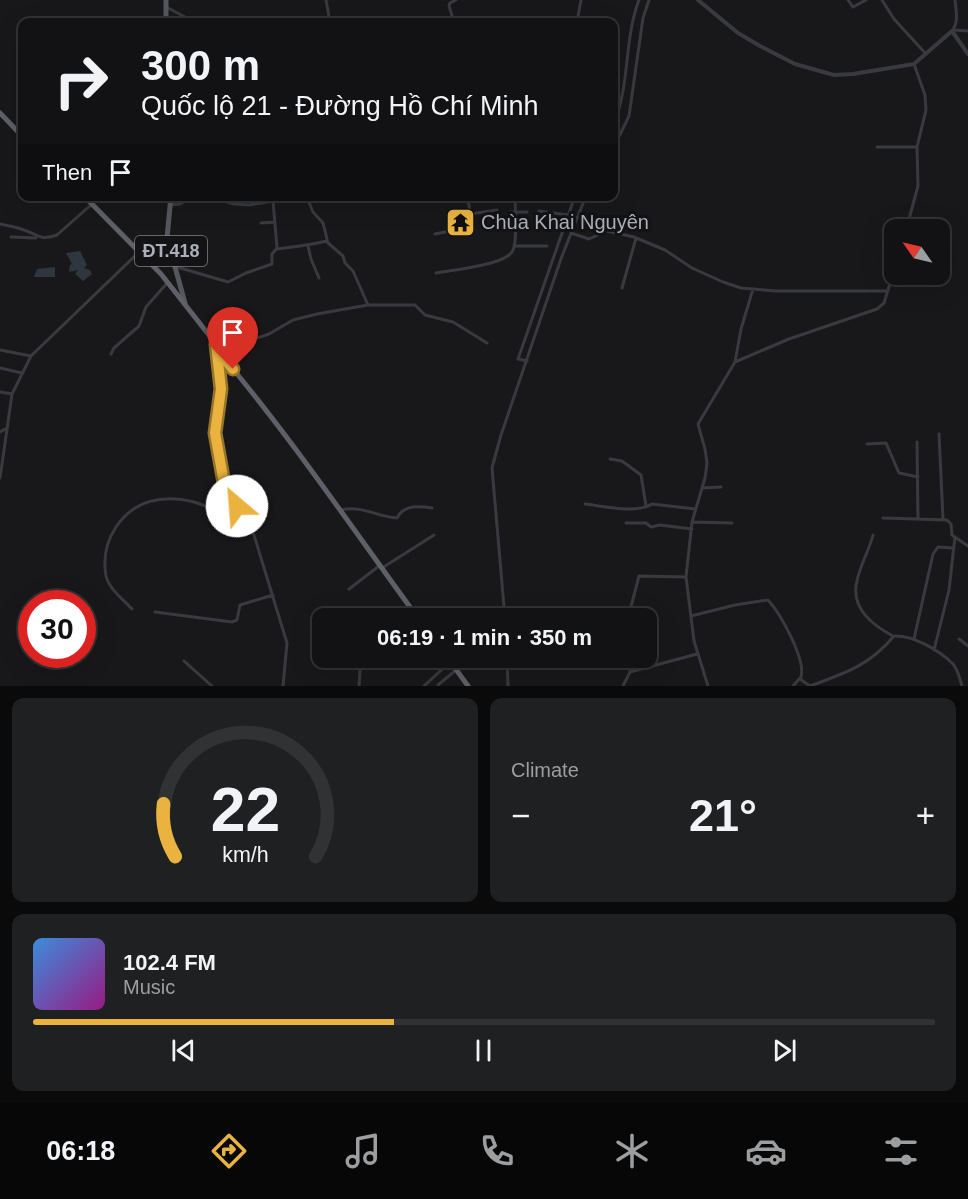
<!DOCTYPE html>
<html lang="en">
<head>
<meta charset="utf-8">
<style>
  :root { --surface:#121214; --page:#1f2022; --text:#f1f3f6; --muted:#9c9ea0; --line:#313234; --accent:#eab340 }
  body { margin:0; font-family:Arial,sans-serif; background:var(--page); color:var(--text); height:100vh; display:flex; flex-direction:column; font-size:22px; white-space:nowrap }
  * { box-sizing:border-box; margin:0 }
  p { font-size:20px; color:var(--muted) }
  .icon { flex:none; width:33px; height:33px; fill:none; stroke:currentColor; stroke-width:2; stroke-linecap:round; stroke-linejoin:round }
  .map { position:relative; height:686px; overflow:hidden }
  .drawer { display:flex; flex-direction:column; gap:12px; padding:12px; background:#0a0a0b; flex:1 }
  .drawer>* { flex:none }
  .hud { position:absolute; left:18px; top:18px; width:600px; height:183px; border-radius:12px; box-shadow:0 6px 24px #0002,0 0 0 2px var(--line); background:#121214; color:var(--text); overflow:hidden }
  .needle { width:39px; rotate:304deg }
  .tools { position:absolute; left:884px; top:219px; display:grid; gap:12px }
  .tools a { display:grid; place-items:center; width:66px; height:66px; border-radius:12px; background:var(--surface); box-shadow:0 6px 24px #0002,0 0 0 2px var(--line); font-size:30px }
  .speed { position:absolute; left:18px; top:590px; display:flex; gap:12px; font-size:30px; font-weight:700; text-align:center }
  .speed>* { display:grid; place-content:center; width:78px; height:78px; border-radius:50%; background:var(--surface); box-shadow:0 6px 24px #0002,0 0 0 2px var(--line); line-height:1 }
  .speed .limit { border:9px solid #d22; background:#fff; color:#111 }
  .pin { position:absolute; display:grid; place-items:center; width:51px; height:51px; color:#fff; margin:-62px -26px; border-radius:50% 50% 50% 0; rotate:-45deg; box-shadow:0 0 6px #0007 }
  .pin .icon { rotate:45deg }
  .me { position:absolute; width:66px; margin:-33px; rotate:333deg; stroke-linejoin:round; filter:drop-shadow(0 0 4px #0008) }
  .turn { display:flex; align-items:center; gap:21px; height:126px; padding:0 24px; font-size:27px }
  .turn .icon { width:78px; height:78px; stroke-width:2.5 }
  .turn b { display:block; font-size:42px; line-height:51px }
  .then { display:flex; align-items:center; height:57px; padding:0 24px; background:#0003; gap:12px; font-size:22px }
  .big { font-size:45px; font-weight:700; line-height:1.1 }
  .drawer .tile { flex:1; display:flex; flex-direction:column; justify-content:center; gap:9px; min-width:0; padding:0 21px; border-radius:12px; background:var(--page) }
  .drawer .dial { align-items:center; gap:0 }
  .dial svg { height:156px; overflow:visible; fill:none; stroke:var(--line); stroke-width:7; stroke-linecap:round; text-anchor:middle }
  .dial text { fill:var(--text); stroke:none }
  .song { display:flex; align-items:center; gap:18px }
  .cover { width:72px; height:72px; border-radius:9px; background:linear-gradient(135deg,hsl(210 70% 55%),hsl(310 70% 35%)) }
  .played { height:6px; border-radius:3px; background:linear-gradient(90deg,var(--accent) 40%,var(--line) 40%) }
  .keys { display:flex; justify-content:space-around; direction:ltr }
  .heat { display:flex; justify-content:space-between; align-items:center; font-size:33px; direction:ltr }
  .drawer .tiles { flex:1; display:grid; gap:12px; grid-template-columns:1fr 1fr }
  .tile:last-child { grid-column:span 2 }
  .trip { position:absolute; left:312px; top:608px; width:345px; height:60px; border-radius:12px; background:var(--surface); box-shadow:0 6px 24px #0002,0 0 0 2px var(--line); font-weight:700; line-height:60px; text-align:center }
  .menu { display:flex; height:96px; justify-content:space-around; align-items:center; background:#070708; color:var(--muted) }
  .menu .icon { width:42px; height:42px }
  .menu .selected { color:var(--accent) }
  .menu b { font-size:27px; color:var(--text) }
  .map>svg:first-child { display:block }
  .water { fill:#2e373e }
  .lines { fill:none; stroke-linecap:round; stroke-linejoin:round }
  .minor { stroke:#393a3f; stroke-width:3 }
  .tertiary { stroke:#393a3f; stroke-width:4 }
  .primary { stroke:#55575e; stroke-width:5 }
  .trunk { stroke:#5d6067; stroke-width:5 }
  .route-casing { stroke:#98742a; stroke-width:15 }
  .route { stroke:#eab340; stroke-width:10 }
  .labels { text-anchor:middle; stroke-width:6; stroke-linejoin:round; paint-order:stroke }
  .shield { fill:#131315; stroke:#7d8088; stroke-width:1.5 }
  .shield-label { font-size:18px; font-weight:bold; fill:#abafb9 }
  .poi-label { font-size:20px; fill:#abafb9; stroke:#131315; text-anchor:start }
</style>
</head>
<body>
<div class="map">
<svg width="968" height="686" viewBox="0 0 968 686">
  <rect width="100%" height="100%" fill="#18181a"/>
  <path class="water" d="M80,251L87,265L84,268L90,270L92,274L83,281L75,274L78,270L69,272L70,265L72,264L66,253Z
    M55,267V277H34L37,269Z"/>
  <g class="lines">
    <path class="minor" d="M326,0L330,22
      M848,0L853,7L866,0
      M882,0L894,19L926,54
      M166,7L191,20
      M454,22L449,6L450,3L456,0
      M577,22L581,0
      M954,30L968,31
      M952,31C959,22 956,11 955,0
      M614,123C630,85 624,39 639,0
      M614,147L629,116L643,18L649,0
      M877,147H917
      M208,196L234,204L249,205L273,201L307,200L310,196
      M409,196C421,200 439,202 450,196
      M308,200L313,212L323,223L328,243L343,256L345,263L353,271L368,305
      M171,205L180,204L194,196
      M539,211L568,215
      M510,212H527
      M470,214L497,210
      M261,223L275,222
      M0,224C8,226 17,227 24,230C39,235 40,241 57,235L92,204
      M906,230L918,186L917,147L926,110L925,95L914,64
      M571,233L589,239L607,231L634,237L665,250L692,268L723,282L741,288L775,291H888
      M435,234L471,227L469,204L462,196
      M11,237L36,238
      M308,246L311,259L319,278
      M514,246H547
      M277,249C294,247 310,245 327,241
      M177,267L228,282L246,273L272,264V254L277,248L273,201
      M436,273C453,270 503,265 512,252C518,244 515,208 515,196
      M622,288L636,238
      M0,350L31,356
      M217,351L221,389L215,433L226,494L250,522L287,643L283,686
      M218,351L269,334L293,320L317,314L368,305H415L425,315L453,322L487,343
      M111,354L114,348L139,326L146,307L168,282
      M527,361L518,359L575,196
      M735,362L741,329L753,289
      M0,368L22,373
      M0,392L12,394L31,356L139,252
      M0,432L7,428
      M939,434L943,519
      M917,442L918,519
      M867,444L886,443L899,473L918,477
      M610,459L622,461L641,475L646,506
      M0,478L12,394
      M702,488L721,487
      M585,504C603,506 637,514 652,504L695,509
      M341,510C361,505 378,517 397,518C404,504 420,506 432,508
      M883,518L947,520L951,524L952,535L968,546
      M692,522L732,523
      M626,523H646L651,527L660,525L692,529
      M873,535C869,551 860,565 857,581C850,608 872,625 893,636
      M382,568L434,535
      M349,589L379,566
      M132,609C123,599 109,589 106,576C103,559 106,542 116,527C134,500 163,494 194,502C209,506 223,518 237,506
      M155,612L232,622L237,620L240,605L273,595
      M691,616L735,605L768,600C780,613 806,659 801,677L793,686
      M505,618L492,468L501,435L562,256L586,196
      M628,618L639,576L686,577
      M914,639L933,554L938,547L952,548
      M959,639L968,646
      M934,650L949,590L955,537
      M507,657L508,686
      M629,657L630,672L697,654
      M184,661L212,686
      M800,679L810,686C845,673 869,666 894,636C913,635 939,650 953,664C958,670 960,679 962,686
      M438,685L456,670
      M359,686L361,657
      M424,686L450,662
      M623,686L630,672
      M708,686L694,641L686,577L692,522L705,478L707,463L705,449L698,424L735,362L789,339L877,309L884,303L894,270"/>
    <path class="tertiary" d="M698,0L738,33L760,46L795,64L834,75L853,74L914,64L952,31L968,54"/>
    <path class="primary" d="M166,0V22
      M171,196L167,238L185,303"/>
    <path class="trunk" d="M0,113L22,136
      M84,196L161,274L216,344L218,351C290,436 352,528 418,618
      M447,657L468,686"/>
  </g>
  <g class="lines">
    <defs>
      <path id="route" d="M233,369L218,351L216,344L221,389L215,433L226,494L237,506"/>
    </defs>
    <use href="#route" class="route-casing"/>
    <use href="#route" class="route"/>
  </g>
  <defs>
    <symbol id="temple-square" viewBox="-11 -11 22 22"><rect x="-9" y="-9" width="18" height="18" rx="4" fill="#eab340" stroke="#131315"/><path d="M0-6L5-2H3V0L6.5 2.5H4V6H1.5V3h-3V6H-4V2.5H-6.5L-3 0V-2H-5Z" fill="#111"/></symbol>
  </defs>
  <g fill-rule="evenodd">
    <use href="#temple-square" x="444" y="206" width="33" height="33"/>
  </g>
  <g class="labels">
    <rect class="shield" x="135" y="236" width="72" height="30" rx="4.5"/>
    <g class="shield-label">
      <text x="171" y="257">ĐT.418</text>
    </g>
    <g class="poi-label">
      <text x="481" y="229">Chùa Khai Nguyên</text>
    </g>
  </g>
</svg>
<div class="tools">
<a><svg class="needle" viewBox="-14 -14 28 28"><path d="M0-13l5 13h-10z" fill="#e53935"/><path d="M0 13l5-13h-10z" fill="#9c9ea0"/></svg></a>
</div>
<div class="speed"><div class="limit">30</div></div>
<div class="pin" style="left:233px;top:369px;background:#d93025"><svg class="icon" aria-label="arrive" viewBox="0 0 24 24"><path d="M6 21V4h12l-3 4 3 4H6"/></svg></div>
<svg class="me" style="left:237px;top:506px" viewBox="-20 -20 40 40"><circle r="19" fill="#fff"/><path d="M0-13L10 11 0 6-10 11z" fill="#eab340"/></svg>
<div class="trip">06:19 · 1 min · 350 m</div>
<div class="hud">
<div class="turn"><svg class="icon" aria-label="right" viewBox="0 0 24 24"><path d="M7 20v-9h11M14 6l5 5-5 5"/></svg><div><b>300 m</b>Quốc lộ 21 - Đường Hồ Chí Minh</div></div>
<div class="then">Then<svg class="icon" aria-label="arrive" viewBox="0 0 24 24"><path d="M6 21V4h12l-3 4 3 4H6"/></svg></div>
</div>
</div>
<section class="drawer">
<div class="tiles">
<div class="tile dial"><svg viewBox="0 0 100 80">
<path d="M14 69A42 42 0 1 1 86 69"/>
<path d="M14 69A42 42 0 0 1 8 42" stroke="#eab340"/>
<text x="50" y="56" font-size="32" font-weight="700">22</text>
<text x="50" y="72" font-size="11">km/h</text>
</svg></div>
<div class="tile"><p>Climate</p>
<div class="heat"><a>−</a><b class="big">21°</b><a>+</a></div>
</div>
<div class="tile">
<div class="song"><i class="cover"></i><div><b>102.4 FM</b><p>Music</p></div></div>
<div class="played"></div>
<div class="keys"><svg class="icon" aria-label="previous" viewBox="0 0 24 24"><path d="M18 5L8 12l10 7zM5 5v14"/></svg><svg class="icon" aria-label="pause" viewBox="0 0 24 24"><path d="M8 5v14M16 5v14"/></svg><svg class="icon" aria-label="next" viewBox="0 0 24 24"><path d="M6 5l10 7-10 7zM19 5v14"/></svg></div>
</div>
</div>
</section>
<nav class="menu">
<b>06:18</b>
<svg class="icon selected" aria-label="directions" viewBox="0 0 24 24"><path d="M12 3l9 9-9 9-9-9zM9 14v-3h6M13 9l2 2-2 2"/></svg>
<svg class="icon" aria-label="music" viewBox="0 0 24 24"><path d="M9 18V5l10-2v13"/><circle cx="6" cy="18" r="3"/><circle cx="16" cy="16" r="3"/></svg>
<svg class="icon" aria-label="phone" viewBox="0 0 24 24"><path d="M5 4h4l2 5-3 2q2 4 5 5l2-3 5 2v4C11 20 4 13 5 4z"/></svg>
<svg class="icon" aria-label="climate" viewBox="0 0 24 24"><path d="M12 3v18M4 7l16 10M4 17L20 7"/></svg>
<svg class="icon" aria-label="car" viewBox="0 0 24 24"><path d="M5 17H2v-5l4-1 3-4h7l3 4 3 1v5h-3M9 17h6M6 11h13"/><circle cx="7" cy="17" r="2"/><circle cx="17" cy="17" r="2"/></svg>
<svg class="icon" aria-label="filters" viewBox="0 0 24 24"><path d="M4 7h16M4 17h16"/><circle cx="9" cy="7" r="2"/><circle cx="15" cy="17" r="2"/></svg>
</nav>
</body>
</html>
